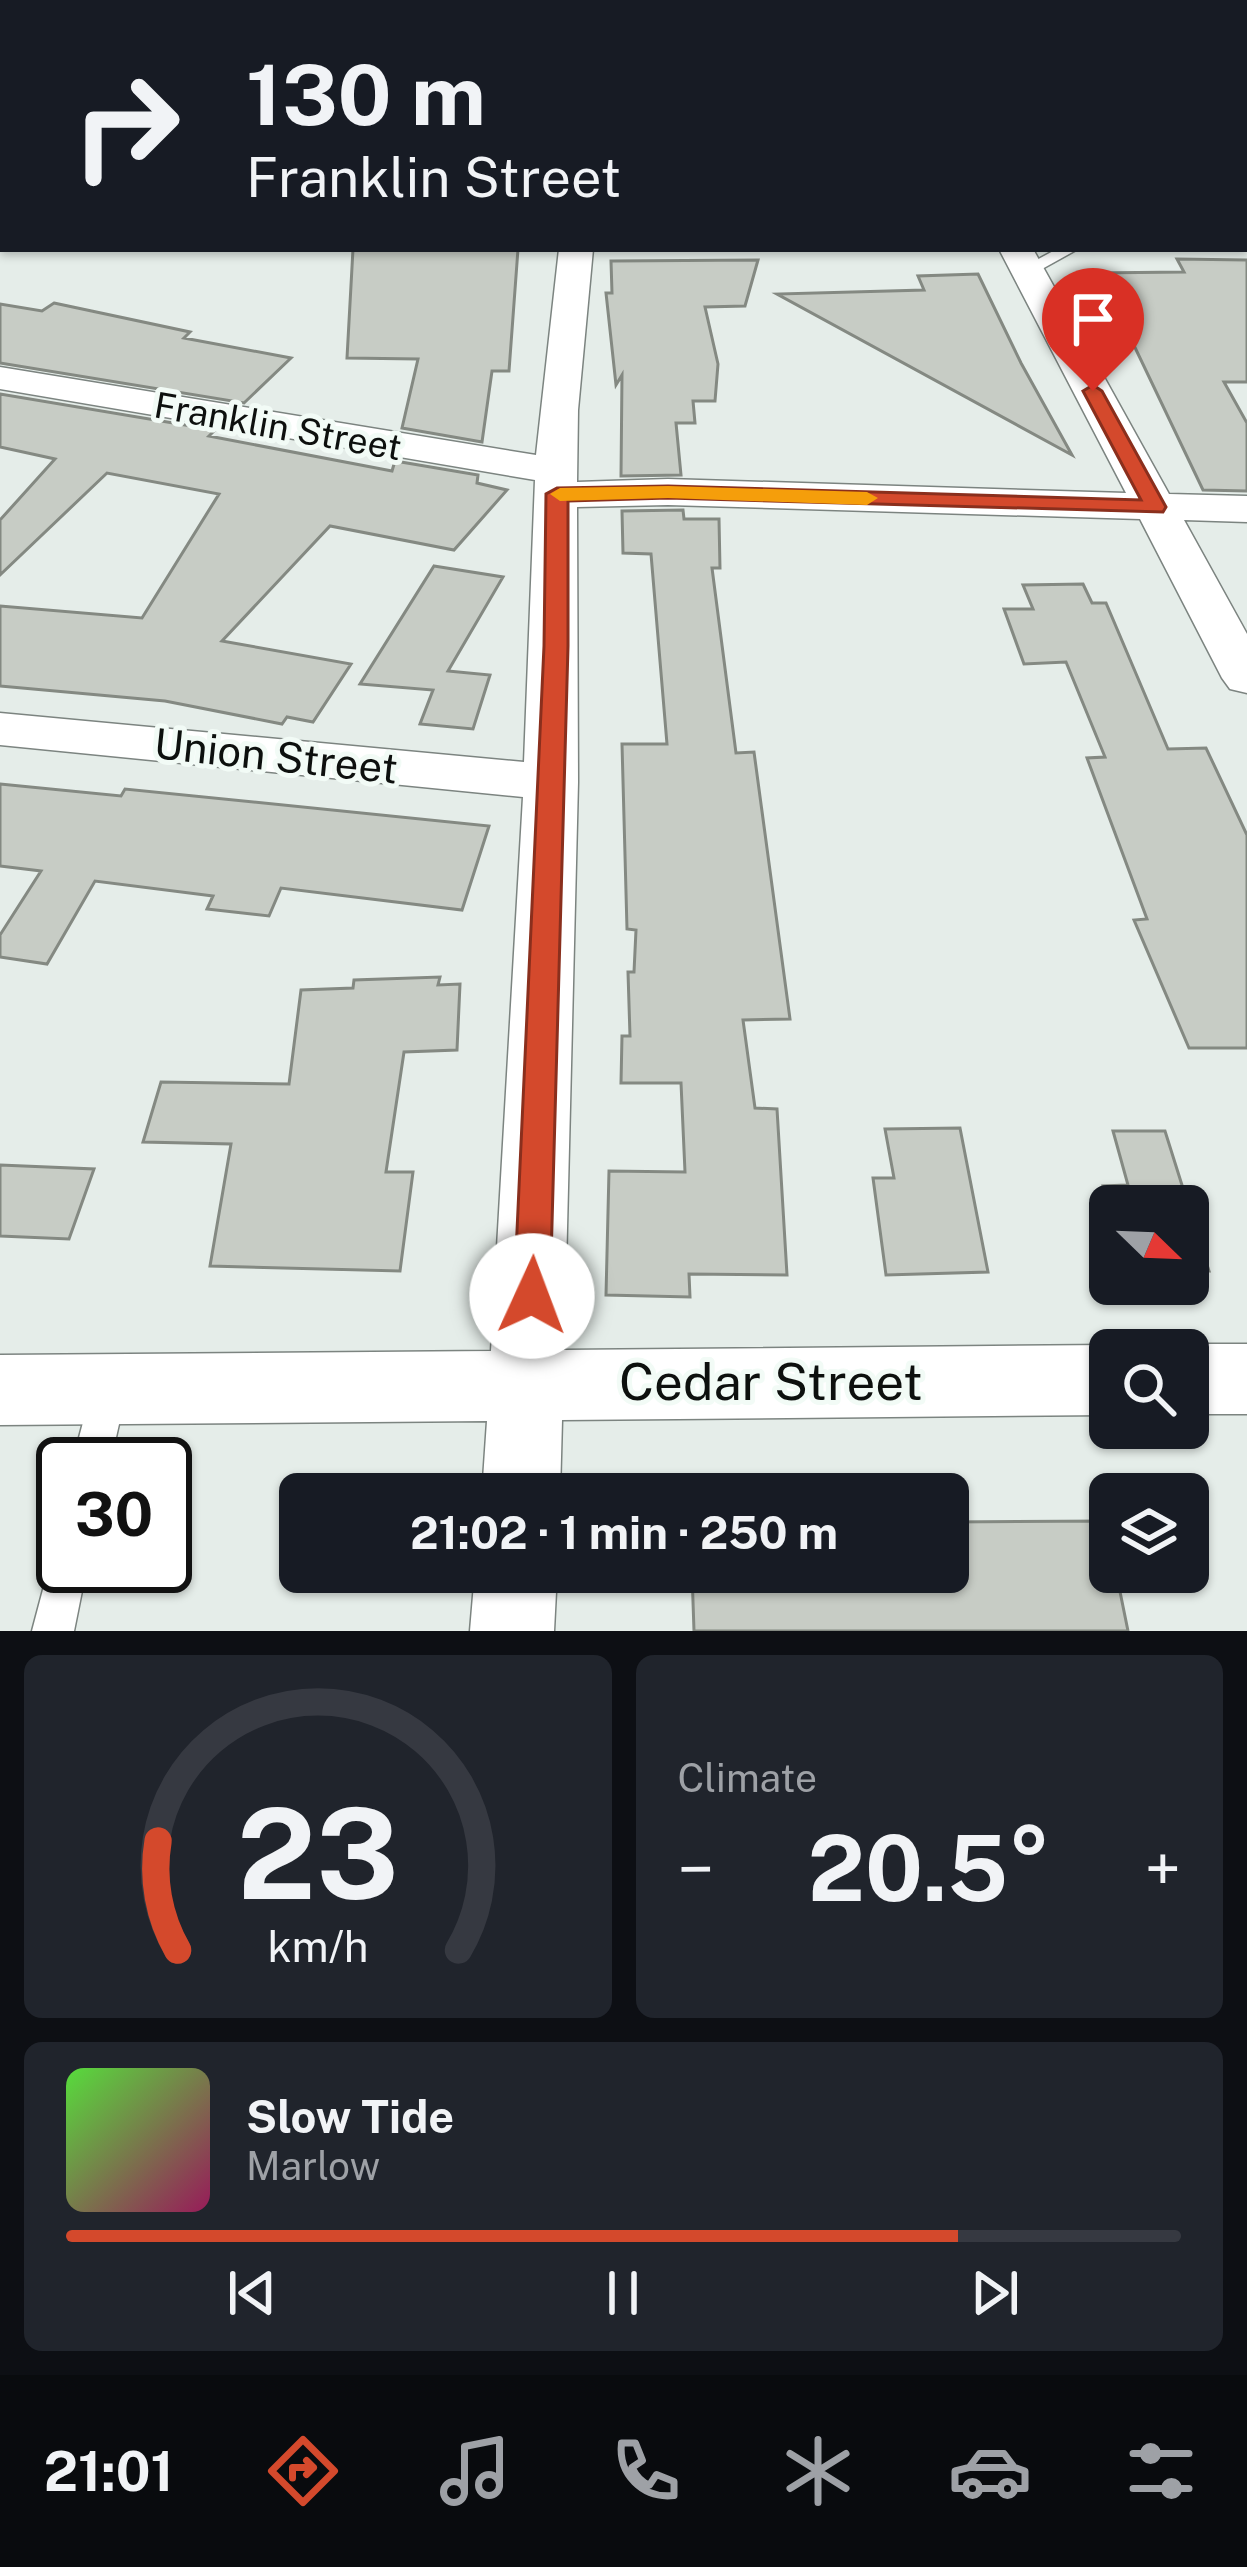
<!DOCTYPE html>
<html lang="en">
<head>
<meta charset="utf-8">
<style>
  :root { --surface:#171b24; --page:#20242c; --text:#f1f3f6; --muted:#9ea1a6; --line:#363941; --accent:#d4492c }
  body { margin:0; font-family:"Public Sans",sans-serif; background:var(--page); color:var(--text); height:100vh; display:flex; flex-direction:column; font-size:45px; white-space:nowrap }
  * { box-sizing:border-box; margin:0 }
  p { font-size:39px; color:var(--muted) }
  .icon { flex:none; width:66px; height:66px; fill:none; stroke:currentColor; stroke-width:2; stroke-linecap:round; stroke-linejoin:round }
  .map { position:relative; height:1631px; overflow:hidden }
  .drawer { display:flex; flex-direction:column; gap:24px; padding:24px; background:#0d0f14; flex:1 }
  .drawer>* { flex:none }
  .top-card { position:absolute; left:0px; top:0px; width:1248px; height:252px; box-shadow:0 3px 9px #0004; background:#171b24; color:var(--text); overflow:hidden }
  .needle { width:78px; rotate:113deg }
  .fabs { position:absolute; left:1089px; top:1185px; display:grid; gap:24px }
  .fabs a { display:grid; place-items:center; width:120px; height:120px; border-radius:18px; background:var(--surface); box-shadow:0 3px 9px #0004; font-size:60px }
  .speed { position:absolute; left:36px; top:1437px; display:flex; gap:24px; font-size:60px; font-weight:700; text-align:center }
  .speed>* { display:grid; place-content:center; width:156px; height:156px; border-radius:50%; background:var(--surface); box-shadow:0 3px 9px #0004; line-height:1 }
  .speed .limit { border:6px solid #111; border-radius:18px; background:#fff; color:#111 }
  .pin { position:absolute; display:grid; place-items:center; width:102px; height:102px; color:#fff; margin:-123px -51px; border-radius:50% 50% 50% 0; rotate:-45deg; box-shadow:0 0 12px #0007 }
  .pin .icon { rotate:45deg }
  .me { position:absolute; width:132px; margin:-66px; rotate:2deg; stroke-linejoin:round; filter:drop-shadow(0 0 9px #0008) }
  .turn { display:flex; align-items:center; gap:42px; height:252px; padding:0 48px; font-size:54px }
  .turn .icon { width:156px; height:156px; stroke-width:2.5 }
  .turn b { display:block; font-size:84px; line-height:102px }
  .big { font-size:90px; font-weight:700; line-height:1.1 }
  .drawer .widget { flex:1; display:flex; flex-direction:column; justify-content:center; gap:18px; min-width:0; padding:0 42px; border-radius:18px; background:var(--page) }
  .drawer .dial { align-items:center; gap:0 }
  .dial svg { height:312px; overflow:visible; fill:none; stroke:var(--line); stroke-width:7; stroke-linecap:round; text-anchor:middle }
  .dial text { fill:var(--text); stroke:none }
  .song { display:flex; align-items:center; gap:36px }
  .cover { width:144px; height:144px; border-radius:18px; background:linear-gradient(135deg,hsl(110 70% 55%),hsl(330 70% 35%)) }
  .played { height:12px; border-radius:6px; background:linear-gradient(90deg,var(--accent) 80%,var(--line) 80%) }
  .keys { display:flex; justify-content:space-around; direction:ltr }
  .heat { display:flex; justify-content:space-between; align-items:center; font-size:66px; direction:ltr }
  .drawer .tiles { flex:1; display:grid; gap:24px; grid-template-columns:1fr 1fr }
  .widget:last-child { grid-column:span 2 }
  .trip { position:absolute; left:279px; top:1473px; width:690px; height:120px; border-radius:18px; background:var(--surface); box-shadow:0 3px 9px #0004; font-weight:700; line-height:120px; text-align:center }
  .tab-bar { display:flex; height:192px; justify-content:space-around; align-items:center; background:#090b0e; color:var(--muted) }
  .tab-bar .icon { width:84px; height:84px }
  .tab-bar .active { color:var(--accent) }
  .tab-bar b { font-size:54px; color:var(--text) }
  .map>svg:first-child { display:block }
  .building { fill:#c7ccc5; stroke:#848982; stroke-width:3 }
  .lines { fill:none; stroke-linecap:round; stroke-linejoin:round }
  .service-casing { stroke:#7c8480; stroke-width:3 }
  .minor-casing { stroke:#7c8480; stroke-width:3 }
  .secondary-casing { stroke:#7c8480; stroke-width:3 }
  .service { fill:#fff; fill-rule:evenodd }
  .minor { fill:#fff; fill-rule:evenodd }
  .secondary { fill:#beedea; fill-rule:evenodd }
  .route { fill:#d4492c; stroke:#8a2f1d; stroke-width:3 }
  .slow { fill:#f59e0b }
  .labels { text-anchor:middle; stroke-width:10; stroke-linejoin:round; paint-order:stroke }
  .far-street-label { font-size:36px; fill:#0d100e; stroke:#f2fbf6 }
  .street-label { font-size:42px; fill:#0d100e; stroke:#f2fbf6 }
  .near-street-label { font-size:51px; fill:#0d100e; stroke:#f2fbf6 }
</style>
</head>
<body>
<div class="map">
<svg width="1247" height="1631" viewBox="0 0 1247 1631">
  <rect width="100%" height="100%" fill="#e5ede9"/>
  <path class="building" d="M353,249H518L509,371H492L482,442L402,428L418,359L347,358Z
    M1177,259L1247,260V382H1224L1247,423V491L1203,490L1130,337L1093,273L1184,272Z
    M758,260L745,306L705,307L718,364L715,401H693L695,423H676L681,475L621,476L622,375L616,385L606,293H612L611,261Z
    M978,274L1021,363L1072,455L777,294L924,290L918,276Z
    M54,303L190,332L184,338L291,358L244,403L0,363V304L42,311Z
    M0,394L215,430L209,436L392,471L395,461L478,475L477,483L507,490L454,550L330,526L222,641L351,664L313,722L287,717L282,724L165,701L0,686V606L142,618L219,494L107,473L0,575V520L55,459L0,447Z
    M683,510L684,519H719L720,568H712L736,753L754,752L790,1019L743,1020L755,1108L777,1109L787,1275L689,1274L690,1297L606,1295L609,1171L685,1172L681,1083H621L622,1036H630L628,972H634L636,930L627,929L622,744H667L651,554L623,553L622,511Z
    M434,566L503,577L448,671L490,675L473,729L420,724L433,690L360,684Z
    M1083,584L1092,603H1106L1168,749L1206,748L1247,835V1048H1189L1134,920L1147,919L1087,758L1105,757L1066,662L1024,664L1004,609H1033L1023,585Z
    M0,784L121,796L125,789L489,826L462,910L281,888L269,916L207,909L213,896L95,881L47,964L0,957V935L41,871L0,866Z
    M440,977L438,985L460,984L457,1050L404,1052L386,1172H413L400,1271L210,1266L231,1144L143,1142L161,1082L289,1084L301,990L353,988L354,980Z
    M960,1128L988,1272L886,1275L873,1178H894L885,1129Z
    M1113,1131H1165L1209,1271H1188V1206H1110V1212L1103,1186L1128,1185Z
    M0,1165L94,1169L69,1239L0,1236Z
    M1106,1521L1110,1572H1116L1128,1631H694L692,1572H948V1522Z"/>
  <g class="lines">
    <defs>
      <path id="service" d="M1097,0H1109L1110,3H1098Z
        M1057,249H1078L1033,274L1018,270Z
        M107,1375L120,1381L126,1393L110,1464H72L94,1381Z
        M63,1547V1566H87L74,1631H32L53,1552Z"/>
      <path id="minor" d="M0,0H20L3,3L0,11Z
        M720,0H744V3H720Z
        M0,145H3V163H0Z
        M559,249H593L578,410L577,482L668,479L1126,493L999,249H1033L1169,494L1247,496V522L1184,520L1247,634V693L1230,689L1222,678L1140,519L668,505L577,507L578,782L564,1350L1110,1345L1122,1350H1110V1415L562,1420L560,1494H482L487,1421L0,1425V1355L491,1351L523,797L0,745V713L524,762L535,480L0,389V367L536,455Z
        M1188,1344H1247V1414H1188V1350H1173Z
        M475,1572H557L554,1631H470Z"/>
      <path id="secondary" d="M604,0H697L699,3H606Z
        M1245,35H1247V55H1245Z"/>
    </defs>
    <use href="#service" class="service-casing"/>
    <use href="#minor" class="minor-casing"/>
    <use href="#secondary" class="secondary-casing"/>
    <use href="#service" class="service"/>
    <use href="#minor" class="minor"/>
    <use href="#secondary" class="secondary"/>
  </g>
  <path class="route" d="M1093,385L1102,391L1166,507L1163,512L668,498L568,501V646L550,1296L545,1308L532,1312L519,1308L514,1296L544,646L546,494L557,488L668,486L1141,500L1083,391Z"/>
  <path class="slow" d="M668,486L867,492L878,498L867,505L668,498L560,501L550,494L560,488Z"/>
  <g class="labels">
    <g class="far-street-label">
      <text transform="translate(278 426) rotate(10)" y="13">Franklin Street</text>
    </g>
    <g class="street-label">
      <text transform="translate(276 756) rotate(6)" y="15">Union Street</text>
    </g>
    <g class="near-street-label">
      <text x="771" y="1400">Cedar Street</text>
    </g>
  </g>
</svg>
<div class="fabs">
<a><svg class="needle" viewBox="-14 -14 28 28"><path d="M0-13l5 13h-10z" fill="#e53935"/><path d="M0 13l5-13h-10z" fill="#9ea1a6"/></svg></a>
<a><svg class="icon" aria-label="search" viewBox="0 0 24 24"><circle cx="10" cy="10" r="6"/><path d="M15 15l6 6"/></svg></a>
<a><svg class="icon" aria-label="layers" viewBox="0 0 24 24"><path d="M12 4l9 5-9 5-9-5zM3 14l9 5 9-5"/></svg></a>
</div>
<div class="speed"><div class="limit">30</div></div>
<div class="pin" style="left:1093px;top:391px;background:#d93025"><svg class="icon" aria-label="arrive" viewBox="0 0 24 24"><path d="M6 21V4h12l-3 4 3 4H6"/></svg></div>
<svg class="me" style="left:532px;top:1296px" viewBox="-20 -20 40 40"><circle r="19" fill="#fff"/><path d="M0-13L10 11 0 6-10 11z" fill="#d4492c"/></svg>
<div class="trip">21:02 · 1 min · 250 m</div>
<div class="top-card">
<div class="turn"><svg class="icon" aria-label="right" viewBox="0 0 24 24"><path d="M7 20v-9h11M14 6l5 5-5 5"/></svg><div><b>130 m</b>Franklin Street</div></div>
</div>
</div>
<section class="drawer">
<div class="tiles">
<div class="widget dial"><svg viewBox="0 0 100 80">
<path d="M14 69A42 42 0 1 1 86 69"/>
<path d="M14 69A42 42 0 0 1 9 41" stroke="#d4492c"/>
<text x="50" y="56" font-size="32" font-weight="700">23</text>
<text x="50" y="72" font-size="11">km/h</text>
</svg></div>
<div class="widget"><p>Climate</p>
<div class="heat"><a>−</a><b class="big">20.5°</b><a>+</a></div>
</div>
<div class="widget">
<div class="song"><i class="cover"></i><div><b>Slow Tide</b><p>Marlow</p></div></div>
<div class="played"></div>
<div class="keys"><svg class="icon" aria-label="previous" viewBox="0 0 24 24"><path d="M18 5L8 12l10 7zM5 5v14"/></svg><svg class="icon" aria-label="pause" viewBox="0 0 24 24"><path d="M8 5v14M16 5v14"/></svg><svg class="icon" aria-label="next" viewBox="0 0 24 24"><path d="M6 5l10 7-10 7zM19 5v14"/></svg></div>
</div>
</div>
</section>
<nav class="tab-bar">
<b>21:01</b>
<svg class="icon active" aria-label="directions" viewBox="0 0 24 24"><path d="M12 3l9 9-9 9-9-9zM9 14v-3h6M13 9l2 2-2 2"/></svg>
<svg class="icon" aria-label="music" viewBox="0 0 24 24"><path d="M9 18V5l10-2v13"/><circle cx="6" cy="18" r="3"/><circle cx="16" cy="16" r="3"/></svg>
<svg class="icon" aria-label="phone" viewBox="0 0 24 24"><path d="M5 4h4l2 5-3 2q2 4 5 5l2-3 5 2v4C11 20 4 13 5 4z"/></svg>
<svg class="icon" aria-label="climate" viewBox="0 0 24 24"><path d="M12 3v18M4 7l16 10M4 17L20 7"/></svg>
<svg class="icon" aria-label="car" viewBox="0 0 24 24"><path d="M5 17H2v-5l4-1 3-4h7l3 4 3 1v5h-3M9 17h6M6 11h13"/><circle cx="7" cy="17" r="2"/><circle cx="17" cy="17" r="2"/></svg>
<svg class="icon" aria-label="filters" viewBox="0 0 24 24"><path d="M4 7h16M4 17h16"/><circle cx="9" cy="7" r="2"/><circle cx="15" cy="17" r="2"/></svg>
</nav>
</body>
</html>
